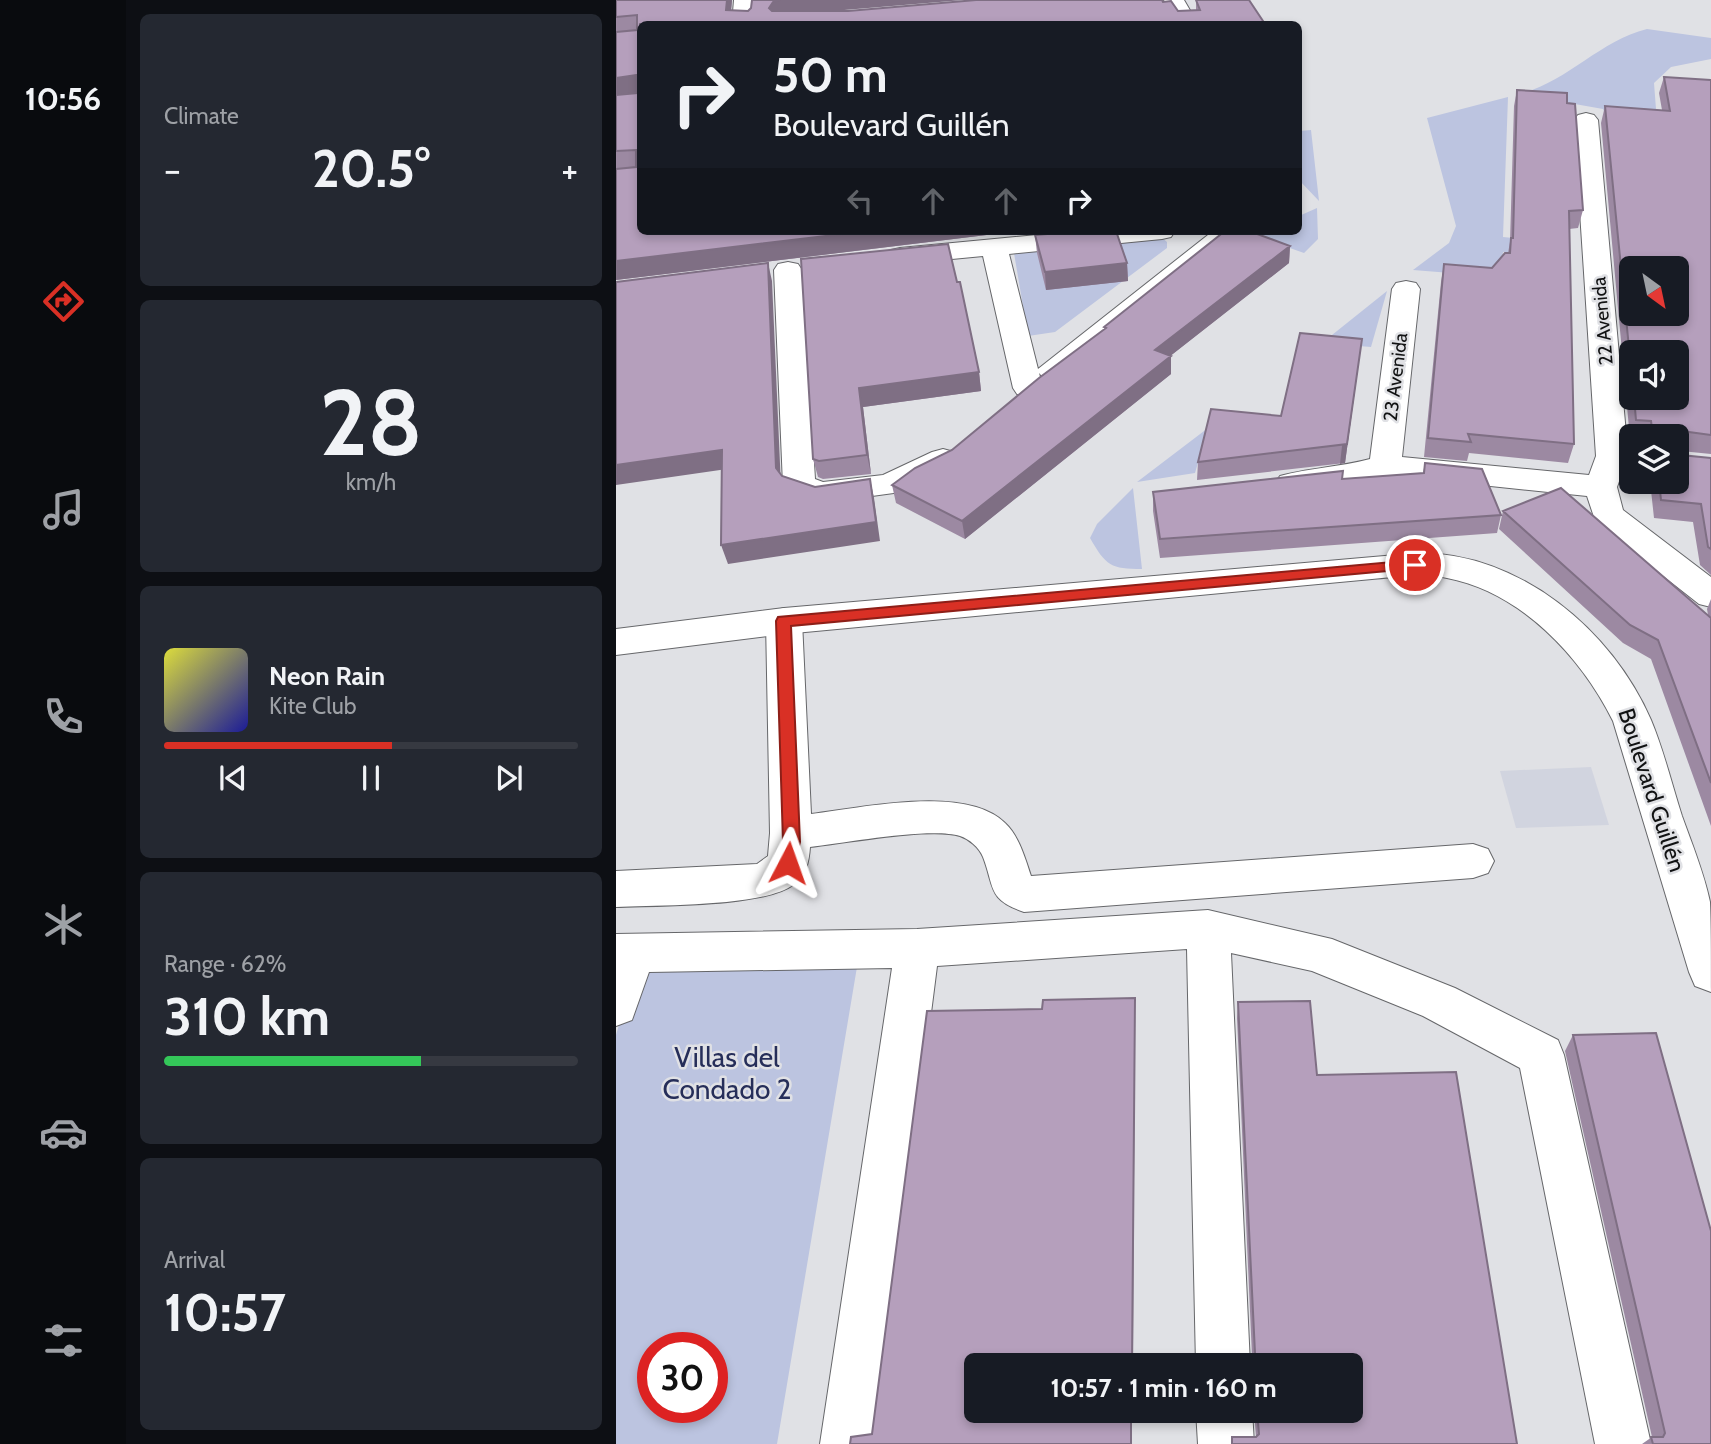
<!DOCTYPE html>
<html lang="en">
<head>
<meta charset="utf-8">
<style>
  :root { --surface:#171b24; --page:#242831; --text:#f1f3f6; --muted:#9ea1a6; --line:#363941; --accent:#d93025 }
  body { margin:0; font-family:Cabin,sans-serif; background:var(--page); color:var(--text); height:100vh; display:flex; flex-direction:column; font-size:26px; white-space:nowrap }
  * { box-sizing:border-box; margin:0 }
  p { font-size:23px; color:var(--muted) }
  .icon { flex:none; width:38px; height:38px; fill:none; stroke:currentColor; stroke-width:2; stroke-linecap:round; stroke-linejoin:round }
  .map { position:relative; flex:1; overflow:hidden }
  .panel { display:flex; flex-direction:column; gap:14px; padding:14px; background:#0d0f14; width:490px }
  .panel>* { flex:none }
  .hud { position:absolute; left:21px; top:21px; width:665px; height:214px; border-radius:10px; box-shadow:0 4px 10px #0003; background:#171b24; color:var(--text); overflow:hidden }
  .needle { width:46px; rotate:147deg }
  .buttons { position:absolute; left:1003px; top:256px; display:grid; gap:14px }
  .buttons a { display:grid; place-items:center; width:70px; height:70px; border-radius:10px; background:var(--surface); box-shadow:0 4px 10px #0003; font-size:35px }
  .speed { position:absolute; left:21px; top:1332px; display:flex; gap:14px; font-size:35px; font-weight:700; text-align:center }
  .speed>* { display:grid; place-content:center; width:91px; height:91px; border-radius:50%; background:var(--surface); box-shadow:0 4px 10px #0003; line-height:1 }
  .speed .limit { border:10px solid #d22; background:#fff; color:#111 }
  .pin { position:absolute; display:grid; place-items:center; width:60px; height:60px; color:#fff; margin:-30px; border:4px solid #fff; border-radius:50%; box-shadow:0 2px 7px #0007 }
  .me { position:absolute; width:77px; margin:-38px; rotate:4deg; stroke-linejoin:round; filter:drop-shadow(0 0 5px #0008) }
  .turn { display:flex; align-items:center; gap:24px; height:147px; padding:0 21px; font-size:32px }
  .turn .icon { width:91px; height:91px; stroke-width:2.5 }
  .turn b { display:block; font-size:49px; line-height:60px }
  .lanes { display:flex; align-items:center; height:66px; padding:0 21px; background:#0003; justify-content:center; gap:35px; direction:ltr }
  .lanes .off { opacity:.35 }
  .big { font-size:52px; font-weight:700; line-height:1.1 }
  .panel .widget { flex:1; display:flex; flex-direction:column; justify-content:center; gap:10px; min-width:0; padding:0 24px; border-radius:10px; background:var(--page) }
  .panel .dial { align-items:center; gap:0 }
  .dial b { font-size:91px; line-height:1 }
  .song { display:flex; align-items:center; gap:21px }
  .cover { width:84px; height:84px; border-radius:10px; background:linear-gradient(135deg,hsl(60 70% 55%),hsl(240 70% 35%)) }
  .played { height:7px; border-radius:4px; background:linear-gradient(90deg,var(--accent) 55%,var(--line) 55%) }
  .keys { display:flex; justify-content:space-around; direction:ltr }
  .heat { display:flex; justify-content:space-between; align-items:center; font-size:38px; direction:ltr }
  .charge { height:10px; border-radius:5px; background:linear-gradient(90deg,#34c759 62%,var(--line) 0) }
  .trip { position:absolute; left:348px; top:1353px; width:399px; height:70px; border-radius:10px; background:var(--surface); box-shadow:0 4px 10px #0003; font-weight:700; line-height:70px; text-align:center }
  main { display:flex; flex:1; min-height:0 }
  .tabs { display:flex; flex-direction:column; width:126px; justify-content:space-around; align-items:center; background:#090b0e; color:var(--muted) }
  .tabs .icon { width:49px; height:49px }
  .tabs .selected { color:var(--accent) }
  .tabs b { font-size:32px; color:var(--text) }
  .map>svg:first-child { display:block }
  .built { fill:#d1d4df }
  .green { fill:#bcc4e0; fill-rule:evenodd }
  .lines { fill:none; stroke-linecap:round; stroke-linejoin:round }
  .minor-casing { stroke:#66676a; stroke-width:2 }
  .major-casing { stroke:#66676a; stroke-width:2 }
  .minor { fill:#fff; fill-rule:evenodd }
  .major { fill:#fff; fill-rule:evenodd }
  .wall { fill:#9c89a2; fill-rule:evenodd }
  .shaded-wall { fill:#7f6f84 }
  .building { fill:#b59fbc; stroke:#7f6f84; stroke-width:2; fill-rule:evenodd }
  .route { fill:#d93025; stroke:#8d1f18; stroke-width:2 }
  .labels { text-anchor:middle; stroke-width:5; stroke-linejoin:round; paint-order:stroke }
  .far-street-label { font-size:19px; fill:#111213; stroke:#e0e1e5 }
  .street-label { font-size:23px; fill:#111213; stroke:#e0e1e5 }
  .near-park-label { font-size:28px; fill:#262e59; stroke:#e0e1e5 }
</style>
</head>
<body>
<main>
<nav class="tabs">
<b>10:56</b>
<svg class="icon selected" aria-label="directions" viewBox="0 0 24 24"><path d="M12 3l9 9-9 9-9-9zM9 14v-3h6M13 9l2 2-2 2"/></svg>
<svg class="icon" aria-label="music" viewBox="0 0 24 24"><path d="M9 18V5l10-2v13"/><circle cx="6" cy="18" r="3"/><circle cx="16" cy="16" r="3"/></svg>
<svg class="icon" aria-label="phone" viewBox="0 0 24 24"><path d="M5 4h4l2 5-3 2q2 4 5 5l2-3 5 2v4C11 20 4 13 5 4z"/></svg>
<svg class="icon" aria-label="climate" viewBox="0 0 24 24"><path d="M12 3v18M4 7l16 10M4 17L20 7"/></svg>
<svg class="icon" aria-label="car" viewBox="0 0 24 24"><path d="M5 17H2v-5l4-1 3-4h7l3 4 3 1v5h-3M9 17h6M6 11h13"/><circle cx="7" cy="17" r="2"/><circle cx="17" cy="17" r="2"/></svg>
<svg class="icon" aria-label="filters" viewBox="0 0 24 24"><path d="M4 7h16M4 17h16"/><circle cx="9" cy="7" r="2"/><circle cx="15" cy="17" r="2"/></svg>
</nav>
<section class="panel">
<div class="widget"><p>Climate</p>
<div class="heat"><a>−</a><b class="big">20.5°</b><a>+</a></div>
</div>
<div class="widget dial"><b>28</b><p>km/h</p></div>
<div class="widget">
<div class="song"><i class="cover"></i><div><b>Neon Rain</b><p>Kite Club</p></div></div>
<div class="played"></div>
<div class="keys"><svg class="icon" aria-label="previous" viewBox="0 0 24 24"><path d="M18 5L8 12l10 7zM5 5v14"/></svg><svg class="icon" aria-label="pause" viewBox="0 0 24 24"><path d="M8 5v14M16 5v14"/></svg><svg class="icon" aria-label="next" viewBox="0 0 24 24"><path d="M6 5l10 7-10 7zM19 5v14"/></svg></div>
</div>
<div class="widget"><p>Range · 62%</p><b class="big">310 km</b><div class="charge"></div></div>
<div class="widget"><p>Arrival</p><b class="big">10:57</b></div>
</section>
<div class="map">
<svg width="1095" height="1444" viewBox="0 0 1095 1444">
  <rect width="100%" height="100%" fill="#e0e1e5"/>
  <path class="built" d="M975,767L993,825L900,828L884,771Z"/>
  <path class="green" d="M1031,29L1095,38V59L1055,67L1038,83L1041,122L990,116L987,109L903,94C950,83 983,41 1031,29Z
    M892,97L887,237L949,243V257L887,252L885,277L797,270L833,243L840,226L811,118Z
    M695,130L703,201L683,180V131Z
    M701,208L702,239L688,253L626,231H682L683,216Z
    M545,237L551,242V248L439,332L412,336L398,253Z
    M771,291L755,347L706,343Z
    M592,428L579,473L521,482Z
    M517,488L526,569C495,569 490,566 474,538L481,524Z
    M242,961L161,1444H0V1035L21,964ZM37,1348H96V1407H37Z"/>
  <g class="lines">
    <defs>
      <path id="minor" d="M118,0H138L136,24H116Z
        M548,0H568L582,24H562Z
        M970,113L978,115L982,120L1012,456L1001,487L1007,510L1095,577V607L1083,604L980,523L971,496L770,475L725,487L675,493L664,490L659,483L664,476C693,468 724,467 754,459L776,289L780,283L790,281L800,283L804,289L786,457L973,475L980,456L958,120L962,115Z
        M464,231H559L555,237L546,239L393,254L422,369L597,231H626L446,376L436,379L426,376L423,373L427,388L423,394L412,397L401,394L397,388L367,256L284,264L275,262L271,256L275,250L284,248Z
        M172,262L182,264L186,270L199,479L207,482L267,475L316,452L327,449L338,452L343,459L338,466L285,492L205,503L172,492L167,485L158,270L162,264Z
        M168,608L181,612L186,621L195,814C245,808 350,784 389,823C403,836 409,858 415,876L857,844L872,849L878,861L872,873L857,878L408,912C371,899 379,888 367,857C363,847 353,839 344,836C314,827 229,843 194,847C193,862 190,876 177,885C148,907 40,905 0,907V871L141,864L152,856L154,833L150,621L155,612Z
        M592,910L716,939L839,988L942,1040L948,1055L1035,1444H979L904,1068L807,1016L696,971L615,953L634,1365H580L571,949L321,966L260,1444H204L276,968L33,972L16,1020L0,1026V934L301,929Z
        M580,1410H636L638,1444H582Z"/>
      <path id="major" d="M803,553C904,553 996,630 1035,720C1048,751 1056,785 1066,816C1076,844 1088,873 1094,902C1095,925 1095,966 1095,992L1079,986L1073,972L997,721C965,657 905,592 831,578C807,573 781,577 756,579L168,634L0,655V629L168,608Z"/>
    </defs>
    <use href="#minor" class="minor-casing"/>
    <use href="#major" class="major-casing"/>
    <use href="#minor" class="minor"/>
    <use href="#major" class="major"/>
  </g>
  <path class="wall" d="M0,0H116L115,10L132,11H225L547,2L562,11L580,10V0H633L649,24H24V231H434L387,233L0,280Z
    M1048,77L1095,80V454L1065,451V455L1095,458V575L1084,565L1077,522L1038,518L1034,481H1060V436H1015V439H1014L985,123L989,106L1046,110L1043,93ZM1015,352L1060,397H1015Z
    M901,90L951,103L967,210L962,228L953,229L958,444L952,463L853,453L851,461L808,457L825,282L828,264L876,268L892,253L894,242L898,106Z
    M419,235L511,263L512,281L430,290L421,253Z
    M674,246L673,263L554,356L555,374L349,539L280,503L276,485L336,450L488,329V327Z
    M185,259L363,372L365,391L247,407L255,474L207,479L202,477L197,459Z
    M746,339L729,463L581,480L582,462L665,416Z
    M809,463L885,515L881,533L544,558L537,511V492L807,473Z
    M887,511L1092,615L1091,609L1095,599V826L1035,659L1007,643L883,529Z
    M622,1002L701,1075L901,1444H615L616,1437H640L638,1410H735V1365H613L614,1356H636L621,1018Z
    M957,1035L1095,1444H1026L1036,1437L949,1051Z"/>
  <path class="shaded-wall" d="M111,0H116L114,24L110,10Z
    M164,0H347L169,15L160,18L153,8L157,2Z
    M21,75L24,92L0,95V78Z
    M682,77H684L682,94Z
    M252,231H387V233L0,280V261Z
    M674,246L673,263L539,368V350Z
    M152,263L156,281L165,487L160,468Z
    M511,263L512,281L430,290L429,272Z
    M746,339L729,463L724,464L726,446Z
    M555,356V374L349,539L346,521Z
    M363,372L365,391L247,407L255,474L251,455L243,388Z
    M106,450L111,469L0,485V465Z
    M254,479L258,498L264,541L112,564L105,545Z
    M519,998L517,1365H516Z"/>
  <path class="building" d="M0,0H111L110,10L132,11L135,8L136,0H164L157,2L153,8L156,11H232L360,0H546L547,2L555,1L562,11L584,10L580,0H633L649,24H24V231H252L0,261V169L20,167V150L0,151V95L21,93V75L0,78V32L21,30V15L0,17Z
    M1048,77L1095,80V435L1065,431V455L1095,458V549L1092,547L1085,504L1045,500L1043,481H1060V436H1037L1035,421L1020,420L1018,397H1060V352H1015V368L989,106L1054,111ZM1015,268H1060V313H1015Z
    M901,90L951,93V103L959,104L967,210L953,211L958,444L852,434L855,442L812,438L828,264L876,268L889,253H894L895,238H897Z
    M468,231H500L511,263L429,272L419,235Z
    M609,231H633L674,246L539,350L555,356L346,521L276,485L299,468L336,450L423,378L490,328L488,327Z
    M332,244L341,282H344L363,372L243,388L251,455L203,461L197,459L185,259Z
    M152,263L160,468L166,476L199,487L254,479L260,522L105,545L106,450L0,465V282Z
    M684,333L746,339L731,444L582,462L595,409L665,416Z
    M809,463L866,469L885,515L544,539L537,492L727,471L726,479L808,473Z
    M945,488L1095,618V783L1042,640L1014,625L887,511Z
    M519,998L516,1365H360V1410H515V1444H234L235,1437L256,1434L311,1011L426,1009L427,1000Z
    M694,1001L701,1075L840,1072L901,1444H616V1437H640L643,1434L641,1410H735V1365H614V1356H636L639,1353L622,1002Z
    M1040,1033L1095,1231V1444H1037L1035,1437H1047L1049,1433L957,1035Z"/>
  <path class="route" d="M799,560L806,565L804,568L175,626L184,842L178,868L172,870L166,868L163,863L167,842L160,621L162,617Z"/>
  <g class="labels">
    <g class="far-street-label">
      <text transform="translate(986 321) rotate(-95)" y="7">22 Avenida</text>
      <text transform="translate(779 377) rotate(-83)" y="7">23 Avenida</text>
    </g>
    <g class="street-label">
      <text transform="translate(1036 790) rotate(72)" y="8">Boulevard Guillén</text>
    </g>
    <g class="near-park-label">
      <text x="111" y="1067">Villas del<tspan x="111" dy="32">Condado 2</tspan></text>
    </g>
  </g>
</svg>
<div class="buttons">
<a><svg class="needle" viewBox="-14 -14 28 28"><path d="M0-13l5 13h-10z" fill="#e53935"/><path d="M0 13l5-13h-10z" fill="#9ea1a6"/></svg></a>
<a><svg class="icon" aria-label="sound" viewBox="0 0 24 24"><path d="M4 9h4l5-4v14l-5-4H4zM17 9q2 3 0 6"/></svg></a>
<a><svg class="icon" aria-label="layers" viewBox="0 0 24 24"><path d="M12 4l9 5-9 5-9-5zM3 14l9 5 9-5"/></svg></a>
</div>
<div class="speed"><div class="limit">30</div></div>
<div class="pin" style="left:799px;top:565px;background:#d93025"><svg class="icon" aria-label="arrive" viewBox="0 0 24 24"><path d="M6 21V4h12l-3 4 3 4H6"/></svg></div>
<svg class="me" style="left:172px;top:863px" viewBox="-20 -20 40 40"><path d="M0-17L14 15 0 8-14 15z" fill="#d93025" stroke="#fff" stroke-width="4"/></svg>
<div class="trip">10:57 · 1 min · 160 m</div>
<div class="hud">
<div class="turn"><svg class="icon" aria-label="right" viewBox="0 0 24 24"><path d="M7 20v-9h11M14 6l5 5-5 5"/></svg><div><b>50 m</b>Boulevard Guillén</div></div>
<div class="lanes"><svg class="icon off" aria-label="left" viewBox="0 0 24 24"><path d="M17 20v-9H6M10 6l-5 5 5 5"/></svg><svg class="icon off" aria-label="ahead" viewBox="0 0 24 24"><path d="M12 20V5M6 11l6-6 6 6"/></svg><svg class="icon off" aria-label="ahead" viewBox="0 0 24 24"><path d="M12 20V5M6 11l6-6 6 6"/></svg><svg class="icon" aria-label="right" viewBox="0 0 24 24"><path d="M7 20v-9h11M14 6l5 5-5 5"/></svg></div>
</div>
</div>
</main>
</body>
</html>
